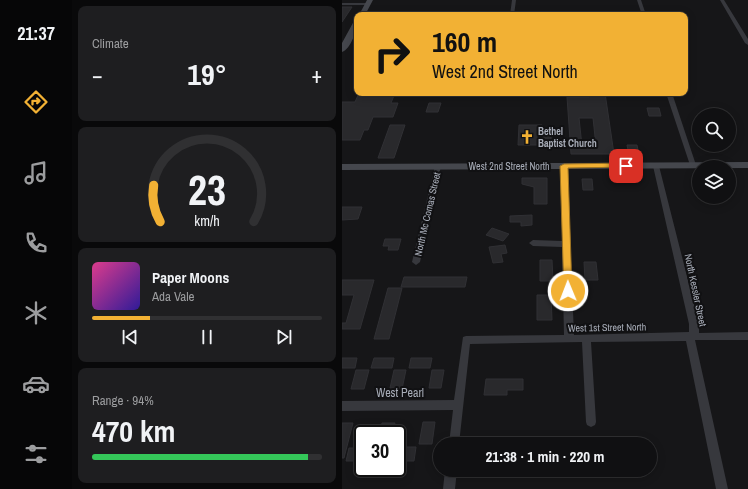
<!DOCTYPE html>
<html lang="en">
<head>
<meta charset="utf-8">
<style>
  :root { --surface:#101012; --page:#1e1e20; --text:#f1f3f6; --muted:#9c9d9f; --line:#303032; --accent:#f2b134 }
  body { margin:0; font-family:"Archivo Narrow",sans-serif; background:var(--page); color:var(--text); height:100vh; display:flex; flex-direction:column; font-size:15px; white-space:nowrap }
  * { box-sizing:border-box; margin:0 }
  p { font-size:13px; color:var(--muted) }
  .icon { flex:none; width:22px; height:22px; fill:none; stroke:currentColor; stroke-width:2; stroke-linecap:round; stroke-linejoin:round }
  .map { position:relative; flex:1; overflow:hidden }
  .drawer { display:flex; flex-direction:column; gap:6px; padding:6px; background:#09090a; width:270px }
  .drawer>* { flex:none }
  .banner { position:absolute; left:12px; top:12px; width:334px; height:84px; border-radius:8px; box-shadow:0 2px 10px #0003,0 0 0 1px var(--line); background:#f2b134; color:#111; overflow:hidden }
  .buttons { position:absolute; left:350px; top:108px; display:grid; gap:8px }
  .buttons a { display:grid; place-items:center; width:44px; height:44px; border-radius:50%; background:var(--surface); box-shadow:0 2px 10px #0003,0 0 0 1px var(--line); font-size:20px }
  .speed { position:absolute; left:12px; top:425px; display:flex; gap:8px; font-size:20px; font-weight:700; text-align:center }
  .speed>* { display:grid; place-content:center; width:52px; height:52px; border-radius:50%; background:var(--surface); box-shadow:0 2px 10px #0003,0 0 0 1px var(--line); line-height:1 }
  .speed .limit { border:2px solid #111; border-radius:6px; background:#fff; color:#111 }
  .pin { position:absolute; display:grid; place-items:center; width:34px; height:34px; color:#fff; margin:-17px; border-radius:8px; box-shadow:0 2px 6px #0006 }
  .me { position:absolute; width:44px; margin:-22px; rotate:359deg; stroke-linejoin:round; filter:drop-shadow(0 0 3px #0008) }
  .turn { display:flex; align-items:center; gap:14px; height:84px; padding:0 12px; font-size:18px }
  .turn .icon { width:52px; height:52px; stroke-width:2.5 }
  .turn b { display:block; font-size:28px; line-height:34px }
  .big { font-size:30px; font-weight:800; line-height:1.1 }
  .drawer .card { flex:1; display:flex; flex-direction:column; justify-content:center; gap:6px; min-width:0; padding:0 14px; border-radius:8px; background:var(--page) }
  .drawer .dial { align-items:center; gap:0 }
  .dial svg { height:104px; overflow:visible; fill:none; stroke:var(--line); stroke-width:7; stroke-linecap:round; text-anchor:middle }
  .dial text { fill:var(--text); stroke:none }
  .song { display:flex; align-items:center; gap:12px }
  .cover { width:48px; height:48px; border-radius:6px; background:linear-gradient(135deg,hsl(330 70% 55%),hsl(250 70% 35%)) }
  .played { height:4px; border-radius:2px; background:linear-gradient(90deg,var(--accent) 25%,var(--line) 25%) }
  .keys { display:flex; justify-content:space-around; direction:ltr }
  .heat { display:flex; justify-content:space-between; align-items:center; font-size:22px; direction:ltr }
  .charge { height:6px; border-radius:3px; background:linear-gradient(90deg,#34c759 94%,var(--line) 0) }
  .trip { position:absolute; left:91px; top:437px; width:224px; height:40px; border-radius:20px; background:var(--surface); box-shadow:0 2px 10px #0003,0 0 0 1px var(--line); font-weight:800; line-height:40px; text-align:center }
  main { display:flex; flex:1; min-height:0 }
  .tabs { display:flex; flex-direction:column; width:72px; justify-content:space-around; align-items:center; background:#060607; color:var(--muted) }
  .tabs .icon { width:28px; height:28px }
  .tabs .on { color:var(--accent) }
  .tabs b { font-size:18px; color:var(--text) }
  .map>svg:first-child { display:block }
  .building { fill:#29292c; stroke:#303034; fill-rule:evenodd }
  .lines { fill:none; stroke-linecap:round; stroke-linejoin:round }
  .street { fill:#37383d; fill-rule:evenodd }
  .secondary { fill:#45474d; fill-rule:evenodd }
  .route { fill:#f2b134; stroke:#9d7322 }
  .labels { text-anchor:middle; stroke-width:4; stroke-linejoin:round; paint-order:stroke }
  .poi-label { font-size:10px; font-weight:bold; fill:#a8adb8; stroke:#111113; text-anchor:start }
  .street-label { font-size:10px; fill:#a8adb8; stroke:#111113 }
  .near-street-label { font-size:12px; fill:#a8adb8; stroke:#111113 }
</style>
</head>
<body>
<main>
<nav class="tabs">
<b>21:37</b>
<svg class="icon on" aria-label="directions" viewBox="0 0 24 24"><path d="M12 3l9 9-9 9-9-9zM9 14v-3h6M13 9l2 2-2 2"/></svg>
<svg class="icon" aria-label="music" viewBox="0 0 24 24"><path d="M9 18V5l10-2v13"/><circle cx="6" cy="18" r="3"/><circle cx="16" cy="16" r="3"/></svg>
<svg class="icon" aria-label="phone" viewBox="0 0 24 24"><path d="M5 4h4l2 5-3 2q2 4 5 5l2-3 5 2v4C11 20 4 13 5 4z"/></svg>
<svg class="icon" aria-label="climate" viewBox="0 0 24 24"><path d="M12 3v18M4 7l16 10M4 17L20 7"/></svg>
<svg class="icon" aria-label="car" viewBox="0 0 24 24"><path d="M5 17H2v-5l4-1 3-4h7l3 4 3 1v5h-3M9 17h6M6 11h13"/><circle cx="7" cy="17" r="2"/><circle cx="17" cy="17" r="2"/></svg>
<svg class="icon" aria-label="filters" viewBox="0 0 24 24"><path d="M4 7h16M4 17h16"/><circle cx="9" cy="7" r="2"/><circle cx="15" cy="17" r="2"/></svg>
</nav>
<section class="drawer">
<div class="card"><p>Climate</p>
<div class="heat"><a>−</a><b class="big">19°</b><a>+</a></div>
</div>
<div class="card dial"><svg viewBox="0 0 100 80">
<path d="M14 69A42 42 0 1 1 86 69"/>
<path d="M14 69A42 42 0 0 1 9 41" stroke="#f2b134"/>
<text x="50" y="56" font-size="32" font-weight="700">23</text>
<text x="50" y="72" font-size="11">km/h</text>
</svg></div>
<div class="card">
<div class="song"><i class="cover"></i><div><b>Paper Moons</b><p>Ada Vale</p></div></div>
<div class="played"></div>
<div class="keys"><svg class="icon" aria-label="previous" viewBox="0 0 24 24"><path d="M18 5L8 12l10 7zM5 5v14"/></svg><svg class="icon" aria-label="pause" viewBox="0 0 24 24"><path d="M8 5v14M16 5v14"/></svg><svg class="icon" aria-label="next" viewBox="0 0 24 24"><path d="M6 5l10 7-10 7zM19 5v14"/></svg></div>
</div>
<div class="card"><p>Range · 94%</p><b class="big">470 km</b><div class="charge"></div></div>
</section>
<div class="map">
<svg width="406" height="489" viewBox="0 0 406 489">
  <rect width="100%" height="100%" fill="#161618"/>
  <path class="building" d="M0,7H10L0,22Z
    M17,93H53L49,103H56L51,117H31L26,130H22L18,140H0V102H13Z
    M247,93H263L272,154H229L225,97H247ZM237,118H251L254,146H240Z
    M87,103H99L96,112H84Z
    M305,108H317L319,116H307Z
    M48,125H63L52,158H36Z
    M177,125H200V128H209V145H176Z
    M285,145H295L297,155H287Z
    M180,178H205V204H192V187L180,184Z
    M240,179H250L251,190H241Z
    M0,207H20L16,219L0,220Z
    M190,215V225L179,226V222H168V216Z
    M150,228L167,234L161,241L144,235Z
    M43,239H59L56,250H46L47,246H41Z
    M163,245L165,253L159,254L161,262L151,263L147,247Z
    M198,260H210L211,281H198Z
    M242,262H254L256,280H243Z
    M62,277H125L123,287H59Z
    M0,280H32L18,329H0V323H4L12,295H0Z
    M46,288H60L47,339H32Z
    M195,295H209L210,320H195Z
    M0,358H15L13,368H0Z
    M32,358H52L50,368H29Z
    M69,358H90L88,368H67Z
    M14,370H27L22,389H9Z
    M52,370H64L60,389L48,388Z
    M90,370H102L99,388H87Z
    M144,379H181V390H165V395H142Z
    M81,422H93L90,444H77Z
    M0,423H11L2,458H0Z
    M40,423H53L50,434H37Z
    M55,447H74L72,461H55Z
    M7,448H21V461H4Z"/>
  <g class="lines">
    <path class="street" d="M170,0H174L172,15H168Z
      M295,0H299L304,15H300Z
      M378,0H382L406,39V45L403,43Z
      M0,3H26L28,4L26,5H0Z
      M324,93H330L354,165L353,166H349L348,165Z
      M96,164L99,166L78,262L74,265L70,262L93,166Z
      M222,164L225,166L232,335L347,332V324L311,166L314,164L317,166L357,324V333L406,332V340H353L386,489H374L344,341L249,342L254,422L253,425L249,427L245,425L244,422L240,342L128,344L117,444H107L111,410L0,411V401L112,400L121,337L124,336L222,335L220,247L191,246L187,243L191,240L220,241L219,166Z
      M103,470H115L113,489H101Z"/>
    <path class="secondary" d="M25,0H31L23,15H17Z
      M12,21H15C15,30 9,49 0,52V43Z
      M406,162V168L0,170V164Z"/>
  </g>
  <path class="route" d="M284,163L287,164V167L226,168L230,291L229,294H222L218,166L222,164Z"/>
  <defs>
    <symbol id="church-bare" viewBox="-9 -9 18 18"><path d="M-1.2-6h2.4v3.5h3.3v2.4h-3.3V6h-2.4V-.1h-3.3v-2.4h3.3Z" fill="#f2b134" stroke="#111113" stroke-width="2.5" paint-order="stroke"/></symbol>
  </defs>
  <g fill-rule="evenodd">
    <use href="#church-bare" x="175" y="127" width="20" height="20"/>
  </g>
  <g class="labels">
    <g class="poi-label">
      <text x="196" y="135">Bethel<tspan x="196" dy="12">Baptist Church</tspan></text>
    </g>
    <g class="street-label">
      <text x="167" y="170">West 2nd Street North</text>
      <text transform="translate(85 214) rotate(-77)" y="4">North Mc Comas Street</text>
      <text transform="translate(354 290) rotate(78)" y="4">North Kessler Street</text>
      <text transform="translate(265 327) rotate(-1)" y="4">West 1st Street North</text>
    </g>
    <g class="near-street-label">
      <text x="58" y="397">West Pearl</text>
    </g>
  </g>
</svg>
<div class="buttons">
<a><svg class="icon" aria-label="search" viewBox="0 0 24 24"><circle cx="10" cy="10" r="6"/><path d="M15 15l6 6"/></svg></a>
<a><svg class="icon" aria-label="layers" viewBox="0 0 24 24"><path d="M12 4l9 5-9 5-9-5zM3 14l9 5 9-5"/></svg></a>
</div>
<div class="speed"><div class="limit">30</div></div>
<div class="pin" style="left:284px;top:166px;background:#d93025"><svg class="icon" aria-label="arrive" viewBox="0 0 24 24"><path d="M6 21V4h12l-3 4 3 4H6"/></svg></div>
<svg class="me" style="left:226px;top:291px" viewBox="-20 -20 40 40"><circle r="17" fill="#f2b134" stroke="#fff" stroke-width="3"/><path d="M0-11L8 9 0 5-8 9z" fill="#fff"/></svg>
<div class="trip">21:38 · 1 min · 220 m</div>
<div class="banner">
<div class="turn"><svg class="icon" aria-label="right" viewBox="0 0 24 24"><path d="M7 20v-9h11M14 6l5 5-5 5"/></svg><div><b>160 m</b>West 2nd Street North</div></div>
</div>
</div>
</main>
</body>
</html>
